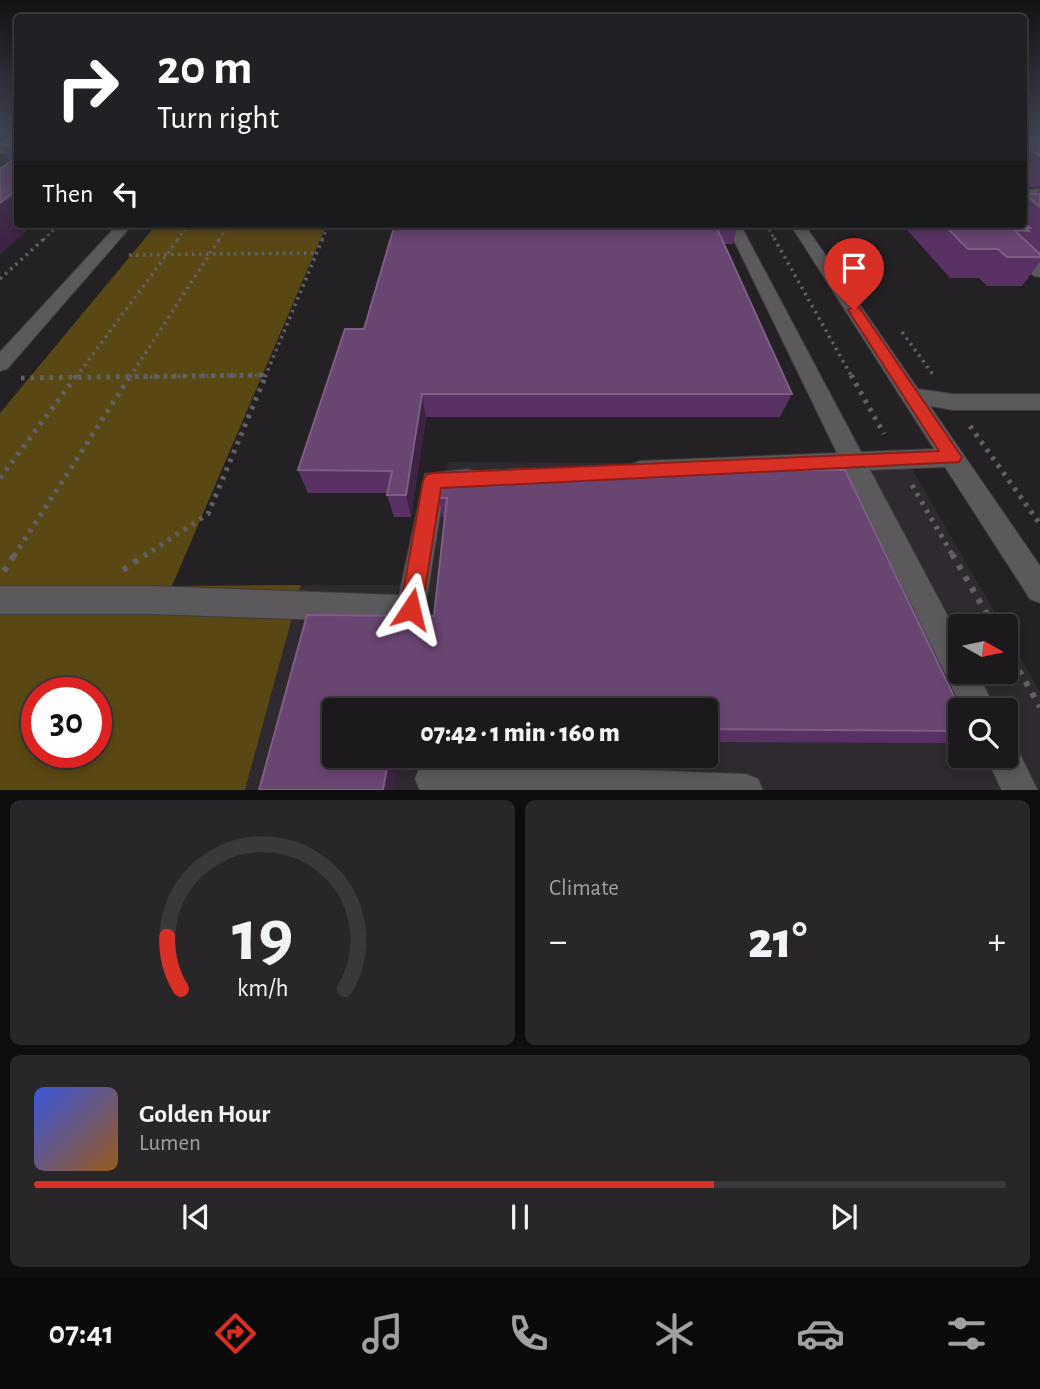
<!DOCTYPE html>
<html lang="en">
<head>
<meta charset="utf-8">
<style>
  :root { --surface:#1b191b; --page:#282628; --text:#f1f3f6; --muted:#a0a0a3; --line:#39383a; --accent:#d93025 }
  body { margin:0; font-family:"Alegreya Sans",sans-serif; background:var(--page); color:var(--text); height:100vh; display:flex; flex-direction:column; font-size:26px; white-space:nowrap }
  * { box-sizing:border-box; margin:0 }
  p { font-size:23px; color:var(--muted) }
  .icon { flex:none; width:38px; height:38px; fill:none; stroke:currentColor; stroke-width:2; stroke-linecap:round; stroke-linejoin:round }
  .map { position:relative; height:790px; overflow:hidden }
  .side { display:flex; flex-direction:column; gap:10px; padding:10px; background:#0f0e0f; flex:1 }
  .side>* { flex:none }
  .hud { position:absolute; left:14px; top:14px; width:1013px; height:214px; border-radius:7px; box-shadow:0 4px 10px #0003,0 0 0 2px var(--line); background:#202124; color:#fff; overflow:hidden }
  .needle { width:46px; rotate:99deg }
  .tools { position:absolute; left:948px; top:614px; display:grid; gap:14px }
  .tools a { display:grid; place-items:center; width:70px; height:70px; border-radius:7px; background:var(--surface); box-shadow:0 4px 10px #0003,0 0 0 2px var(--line); font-size:35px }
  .speed { position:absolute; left:21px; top:677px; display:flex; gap:14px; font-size:35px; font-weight:700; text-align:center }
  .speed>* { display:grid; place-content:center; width:91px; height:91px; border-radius:50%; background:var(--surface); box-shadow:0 4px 10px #0003,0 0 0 2px var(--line); line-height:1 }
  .speed .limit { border:10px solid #d22; background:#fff; color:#111 }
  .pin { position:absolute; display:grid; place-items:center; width:60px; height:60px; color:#fff; margin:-72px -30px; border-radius:50% 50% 50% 0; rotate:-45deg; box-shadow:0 0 7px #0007 }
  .pin .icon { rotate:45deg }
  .me { position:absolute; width:77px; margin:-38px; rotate:10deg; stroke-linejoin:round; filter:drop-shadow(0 0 5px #0008) }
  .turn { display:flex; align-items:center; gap:24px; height:147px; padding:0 28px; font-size:32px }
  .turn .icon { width:91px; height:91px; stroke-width:2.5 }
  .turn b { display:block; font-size:49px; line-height:60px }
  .then { display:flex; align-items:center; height:66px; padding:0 28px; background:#0003; gap:14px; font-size:26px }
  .big { font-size:52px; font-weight:800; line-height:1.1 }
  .side .widget { flex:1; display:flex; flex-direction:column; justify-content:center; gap:10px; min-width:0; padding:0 24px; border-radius:10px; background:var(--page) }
  .side .dial { align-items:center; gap:0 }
  .dial svg { height:182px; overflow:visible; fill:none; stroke:var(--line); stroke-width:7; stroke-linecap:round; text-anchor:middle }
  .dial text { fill:var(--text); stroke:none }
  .song { display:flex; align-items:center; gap:21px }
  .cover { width:84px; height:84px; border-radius:10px; background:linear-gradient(135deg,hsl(230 70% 55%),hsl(30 70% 35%)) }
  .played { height:7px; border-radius:4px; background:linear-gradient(90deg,var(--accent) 70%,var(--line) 70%) }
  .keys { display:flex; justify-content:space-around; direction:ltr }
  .heat { display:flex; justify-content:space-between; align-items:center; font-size:38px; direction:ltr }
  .side .tiles { flex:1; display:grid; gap:10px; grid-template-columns:1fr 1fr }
  .widget:last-child { grid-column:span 2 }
  .trip { position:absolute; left:322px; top:698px; width:396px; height:70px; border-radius:7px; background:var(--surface); box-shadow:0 4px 10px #0003,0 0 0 2px var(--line); font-weight:800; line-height:70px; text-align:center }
  .dock { display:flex; height:112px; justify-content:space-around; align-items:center; background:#0b0a0b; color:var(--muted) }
  .dock .icon { width:49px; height:49px }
  .dock .on { color:var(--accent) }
  .dock b { font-size:32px; color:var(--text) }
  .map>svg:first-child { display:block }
  .built { fill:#2f2930; fill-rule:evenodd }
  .green { fill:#5a4814; fill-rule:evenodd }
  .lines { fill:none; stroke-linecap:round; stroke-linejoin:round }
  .minor-casing { stroke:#3d3b3d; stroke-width:2 }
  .path-far3 { stroke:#636063; stroke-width:2.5; stroke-dasharray:2.5 3.5; stroke-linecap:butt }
  .path-far2 { stroke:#636063; stroke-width:3.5; stroke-dasharray:2.5 4.5; stroke-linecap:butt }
  .path-far1 { stroke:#636063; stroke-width:5; stroke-dasharray:3.5 6; stroke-linecap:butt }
  .path { stroke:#636063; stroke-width:6; stroke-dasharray:5 8; stroke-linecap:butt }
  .minor { fill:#5c595d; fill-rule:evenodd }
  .wall { fill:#5a3164 }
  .shaded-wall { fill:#3e2344 }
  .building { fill:#694572; stroke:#7d5e84; stroke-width:2 }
  .route { fill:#d93025; stroke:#8d1f18; stroke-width:2 }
</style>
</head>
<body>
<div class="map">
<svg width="1040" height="791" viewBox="0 0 1040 791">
  <rect width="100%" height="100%" fill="#242124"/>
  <path class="built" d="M448,462L909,464L1003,626H961V672H1006V633L1040,692V790L245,791L301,585H428ZM334,710H705V756H334ZM961,710H1006V756H961Z"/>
  <path class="green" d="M157,224H327L172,586L301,585L245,790L0,791V413ZM37,693H96V752H37Z"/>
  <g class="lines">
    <defs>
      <path id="minor" d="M0,145H18V153H0Z
        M1040,189V197L1024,198V190Z
        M118,224H133L7,369L0,371V352Z
        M726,224H740L861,452L934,449L790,224H804L918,389L953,394H1040V410H953L930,406L1040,566V603L1030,599L945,467L870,470L961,641V672H977L996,710H963L846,471L640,481L632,478L628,471L632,464L640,461L837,453Z
        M981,224H997L1040,263V277L1034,276Z
        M468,469L476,472L480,479L476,486L444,490L425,609L421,619L411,623L151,614H0V586H151L399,595L425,474Z
        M1006,740L1015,744L1038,791H1002L986,756H1006Z
        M432,762L746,774L758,779L763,791H420L415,779L420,767Z"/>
    </defs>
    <use href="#minor" class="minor-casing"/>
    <path class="path-far3" d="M766,224L775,240
      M43,240L60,224
      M177,240L189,224
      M219,240L229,224
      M322,240L329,224"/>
    <path class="path-far2" d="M774,238L852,377
      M129,255L317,253
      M0,279L45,238
      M902,332L934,376
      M76,377L179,238
      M130,377L220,238
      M143,377L265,375
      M265,377L323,238"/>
    <path class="path-far1" d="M851,375L884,434
      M21,378L265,375
      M970,426L1040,524
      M0,478L77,375
      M912,485L953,556
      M14,556L131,375
      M144,556L208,514L266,375"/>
    <path class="path" d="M952,554L994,626
      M123,570L147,554
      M4,571L15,554
      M1006,648L1040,707"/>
    <use href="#minor" class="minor"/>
  </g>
  <path class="wall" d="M18,134V224H34L0,254L10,161L0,145Z
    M1024,134H1040V187L1024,188Z
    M1040,189V262L1022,286H987L979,278H950L902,224H1024V196L1025,194H1036Z
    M395,224H738L733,244H723L792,394L780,417H426L411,517H394L387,495L388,493H308L298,470L364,329Z
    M526,469L845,470L961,711V735L945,743L705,742V710H334V756H398L393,790H259L307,615L434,616L445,517H442L439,498L443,473Z"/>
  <path class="shaded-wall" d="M18,189V224H34L0,254V203Z
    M422,394L426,417L411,517L406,495Z
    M389,756H398L393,790H383Z"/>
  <path class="building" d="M17,134H18V145H0Z
    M1024,134H1040V156L1024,145Z
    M18,156V189L0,203V169Z
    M1025,194H1040V207Z
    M1024,222L1030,228H1026L1029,231L1014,230L1040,254V257H1007L998,249H968L943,224H1024Z
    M395,224H715L792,394H422L406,495H387L392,471L298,470L345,329H364Z
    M526,469L845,470L961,711V731L705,729V710H334V756H389L383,790H259L307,615L434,616L447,498H439L443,473Z"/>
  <linearGradient id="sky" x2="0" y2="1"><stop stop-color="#141214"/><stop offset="0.55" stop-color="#3f4350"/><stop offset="1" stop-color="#3f4350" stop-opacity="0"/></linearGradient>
  <rect width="1040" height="245" fill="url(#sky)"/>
  <path class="route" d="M854,306L859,307L959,453L962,457L959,462L441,488L422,609L418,617L411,620L403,617L400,609L423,481L426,475L433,473L939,451L848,310Z"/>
</svg>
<div class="tools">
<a><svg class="needle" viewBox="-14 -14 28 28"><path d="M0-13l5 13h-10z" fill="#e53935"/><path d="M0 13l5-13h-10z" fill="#a0a0a3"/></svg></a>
<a><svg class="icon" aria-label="search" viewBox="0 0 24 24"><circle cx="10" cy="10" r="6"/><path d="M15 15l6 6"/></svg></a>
</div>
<div class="speed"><div class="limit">30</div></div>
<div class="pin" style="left:854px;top:310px;background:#d93025"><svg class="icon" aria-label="arrive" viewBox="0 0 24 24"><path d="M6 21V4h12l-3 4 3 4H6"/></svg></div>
<svg class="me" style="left:411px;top:609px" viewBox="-20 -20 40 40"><path d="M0-17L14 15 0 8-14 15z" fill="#d93025" stroke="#fff" stroke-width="4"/></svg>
<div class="trip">07:42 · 1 min · 160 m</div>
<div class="hud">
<div class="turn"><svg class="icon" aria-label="right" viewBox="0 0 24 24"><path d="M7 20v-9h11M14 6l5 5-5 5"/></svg><div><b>20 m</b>Turn right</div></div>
<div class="then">Then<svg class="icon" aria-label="left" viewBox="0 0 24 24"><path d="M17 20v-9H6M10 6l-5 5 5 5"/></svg></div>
</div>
</div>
<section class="side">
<div class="tiles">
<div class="widget dial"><svg viewBox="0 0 100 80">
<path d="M14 69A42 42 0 1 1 86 69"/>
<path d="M14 69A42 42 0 0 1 8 46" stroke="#d93025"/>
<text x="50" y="56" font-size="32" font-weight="700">19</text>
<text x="50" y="72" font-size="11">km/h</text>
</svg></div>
<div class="widget"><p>Climate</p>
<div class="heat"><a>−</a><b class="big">21°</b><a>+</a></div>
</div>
<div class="widget">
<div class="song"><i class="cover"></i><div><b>Golden Hour</b><p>Lumen</p></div></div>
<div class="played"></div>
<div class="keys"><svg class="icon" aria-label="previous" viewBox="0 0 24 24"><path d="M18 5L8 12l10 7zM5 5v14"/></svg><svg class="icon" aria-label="pause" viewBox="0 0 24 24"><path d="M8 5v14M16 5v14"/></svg><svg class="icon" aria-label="next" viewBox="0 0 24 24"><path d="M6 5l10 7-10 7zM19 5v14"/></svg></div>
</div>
</div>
</section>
<nav class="dock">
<b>07:41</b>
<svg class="icon on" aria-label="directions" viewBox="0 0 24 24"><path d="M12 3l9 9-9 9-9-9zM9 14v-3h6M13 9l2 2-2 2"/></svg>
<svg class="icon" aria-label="music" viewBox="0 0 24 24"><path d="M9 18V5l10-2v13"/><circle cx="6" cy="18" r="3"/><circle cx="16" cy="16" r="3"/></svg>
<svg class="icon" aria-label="phone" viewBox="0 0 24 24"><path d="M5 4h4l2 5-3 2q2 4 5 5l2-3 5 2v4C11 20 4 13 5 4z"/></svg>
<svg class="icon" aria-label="climate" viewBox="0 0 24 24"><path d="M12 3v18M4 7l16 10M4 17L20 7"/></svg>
<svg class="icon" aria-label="car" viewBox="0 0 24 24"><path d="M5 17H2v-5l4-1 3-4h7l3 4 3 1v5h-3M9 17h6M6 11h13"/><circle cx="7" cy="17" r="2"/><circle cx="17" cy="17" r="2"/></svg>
<svg class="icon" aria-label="filters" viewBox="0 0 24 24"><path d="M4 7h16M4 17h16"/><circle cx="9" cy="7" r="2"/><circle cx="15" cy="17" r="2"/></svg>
</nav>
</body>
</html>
